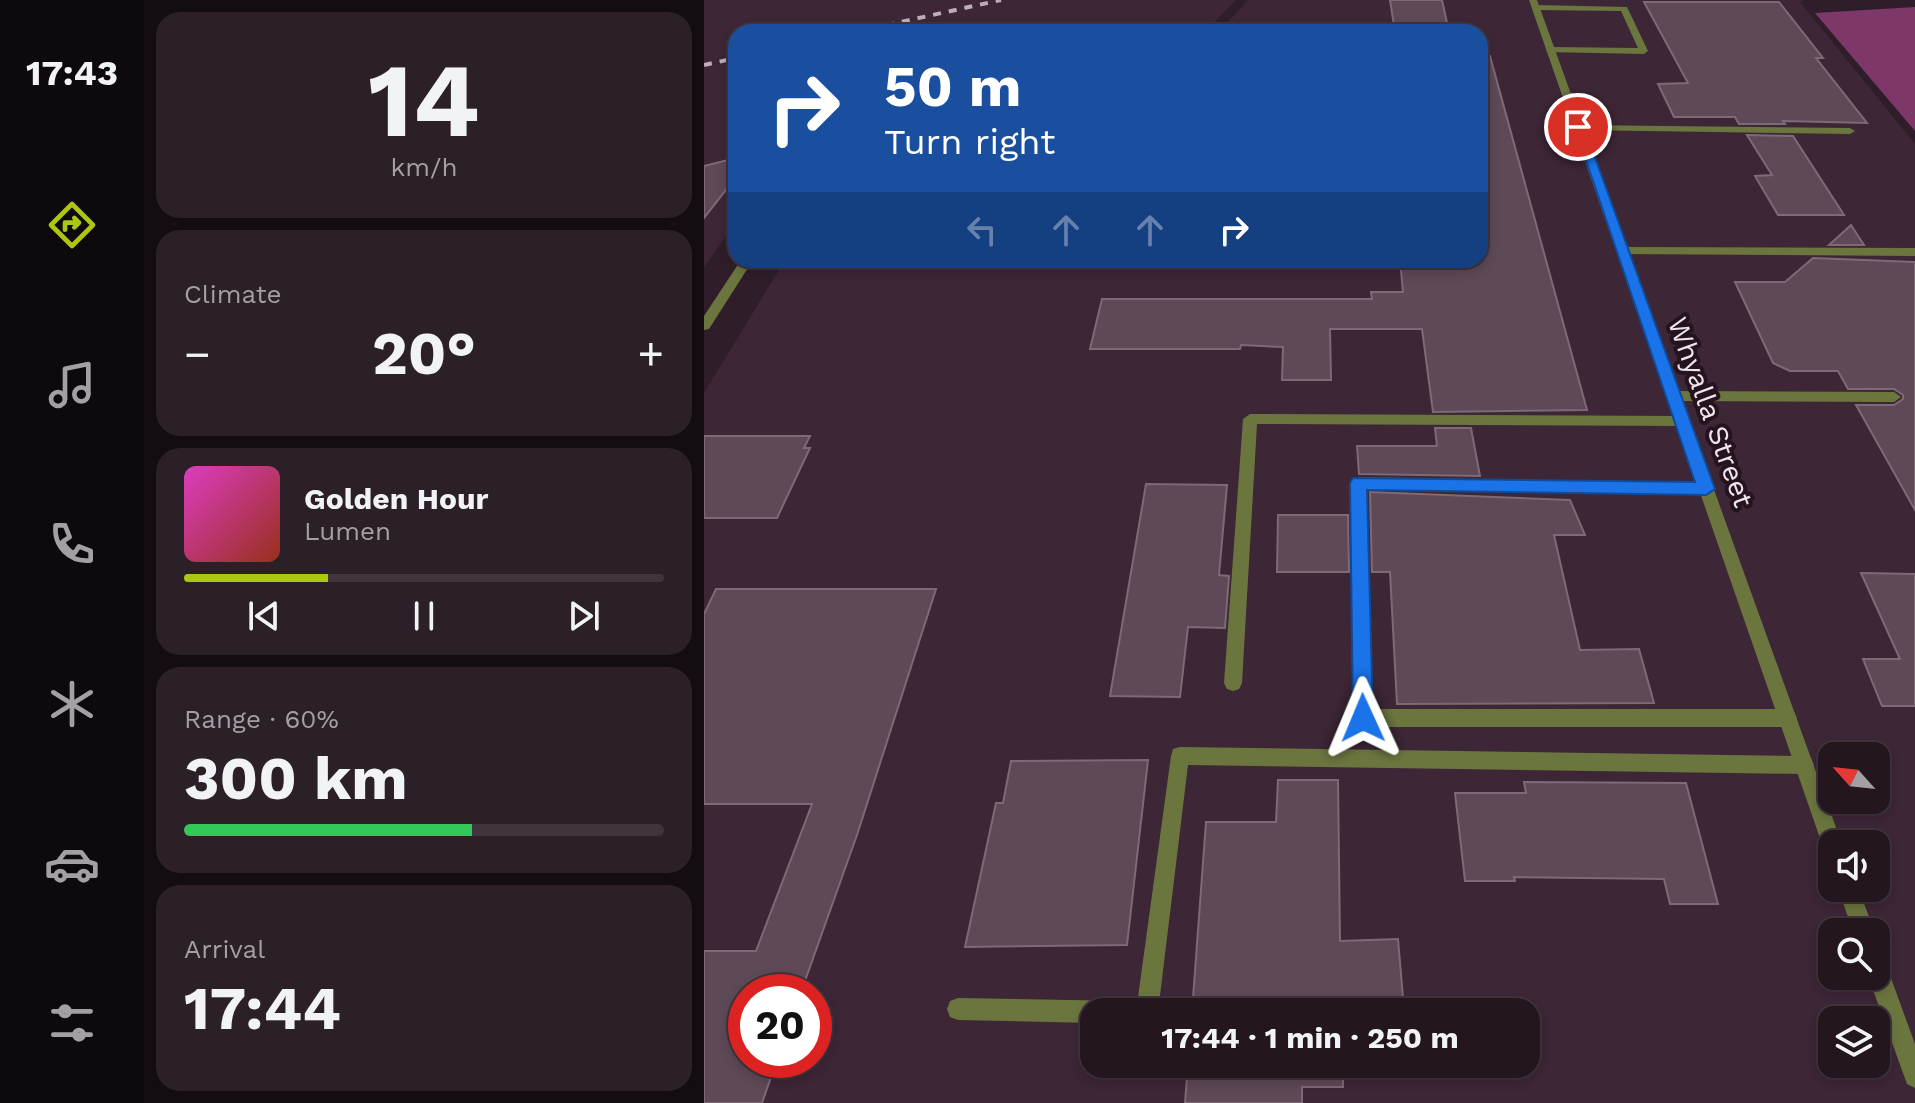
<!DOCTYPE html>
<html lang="en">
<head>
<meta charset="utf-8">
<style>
  :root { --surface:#23161f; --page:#2b1f28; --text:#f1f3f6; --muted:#a39fa4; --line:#40353d; --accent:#adc610 }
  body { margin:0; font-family:"Work Sans",sans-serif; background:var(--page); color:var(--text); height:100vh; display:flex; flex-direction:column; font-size:30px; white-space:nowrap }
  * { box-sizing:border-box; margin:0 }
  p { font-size:26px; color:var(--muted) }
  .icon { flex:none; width:44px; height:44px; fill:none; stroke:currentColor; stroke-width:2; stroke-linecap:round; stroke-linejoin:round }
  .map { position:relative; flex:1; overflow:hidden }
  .panel { display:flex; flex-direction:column; gap:12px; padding:12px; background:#130c11; width:560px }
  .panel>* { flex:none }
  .top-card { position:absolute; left:24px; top:24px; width:760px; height:244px; border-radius:24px; box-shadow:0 4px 12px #0003,0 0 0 2px var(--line); background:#1a4fa0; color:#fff; overflow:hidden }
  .needle { width:52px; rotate:297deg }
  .tools { position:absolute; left:1114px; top:742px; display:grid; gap:16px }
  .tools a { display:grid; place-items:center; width:72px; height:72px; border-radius:16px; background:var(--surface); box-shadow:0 4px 12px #0003,0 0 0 2px var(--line); font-size:40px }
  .speed { position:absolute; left:24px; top:974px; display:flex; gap:16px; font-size:40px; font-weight:700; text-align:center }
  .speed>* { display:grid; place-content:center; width:104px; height:104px; border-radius:50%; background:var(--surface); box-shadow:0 4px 12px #0003,0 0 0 2px var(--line); line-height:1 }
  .speed .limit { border:12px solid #d22; background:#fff; color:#111 }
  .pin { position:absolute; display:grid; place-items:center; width:68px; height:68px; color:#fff; margin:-34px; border:4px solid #fff; border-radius:50%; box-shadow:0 2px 8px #0007 }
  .me { position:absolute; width:88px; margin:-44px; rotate:359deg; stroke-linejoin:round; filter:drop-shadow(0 0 6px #0008) }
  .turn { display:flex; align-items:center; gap:28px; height:168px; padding:0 24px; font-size:36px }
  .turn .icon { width:104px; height:104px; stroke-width:2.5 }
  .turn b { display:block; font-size:56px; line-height:68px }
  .lanes { display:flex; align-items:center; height:76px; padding:0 24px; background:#0003; justify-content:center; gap:40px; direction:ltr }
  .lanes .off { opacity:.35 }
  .big { font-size:60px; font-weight:700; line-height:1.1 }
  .panel .widget { flex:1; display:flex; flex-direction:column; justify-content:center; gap:12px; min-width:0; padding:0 28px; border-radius:24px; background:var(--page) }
  .panel .dial { align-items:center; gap:0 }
  .dial b { font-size:104px; line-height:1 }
  .song { display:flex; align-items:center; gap:24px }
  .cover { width:96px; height:96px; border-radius:12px; background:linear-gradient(135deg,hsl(310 70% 55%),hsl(10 70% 35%)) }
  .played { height:8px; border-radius:4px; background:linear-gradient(90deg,var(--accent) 30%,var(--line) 30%) }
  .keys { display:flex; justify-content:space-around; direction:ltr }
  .heat { display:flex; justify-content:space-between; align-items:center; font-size:44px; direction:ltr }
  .charge { height:12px; border-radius:6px; background:linear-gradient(90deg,#34c759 60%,var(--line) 0) }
  .trip { position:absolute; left:376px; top:998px; width:460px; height:80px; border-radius:24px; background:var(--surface); box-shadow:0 4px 12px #0003,0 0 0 2px var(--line); font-weight:700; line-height:80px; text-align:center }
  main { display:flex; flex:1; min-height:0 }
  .tab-bar { display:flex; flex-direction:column; width:144px; justify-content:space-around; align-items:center; background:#0e090c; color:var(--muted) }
  .tab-bar .icon { width:56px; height:56px }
  .tab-bar .current { color:var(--accent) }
  .tab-bar b { font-size:36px; color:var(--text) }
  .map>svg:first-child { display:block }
  .built { fill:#3d2636; fill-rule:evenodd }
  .forest { fill:#7d3768 }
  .building { fill:#5e4956; stroke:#7f6977; stroke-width:2 }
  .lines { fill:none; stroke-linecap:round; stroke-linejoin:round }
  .service { fill:#6b763f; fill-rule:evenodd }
  .minor { fill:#6b763f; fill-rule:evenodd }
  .rail { stroke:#bcafb7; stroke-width:4; stroke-dasharray:8 8; stroke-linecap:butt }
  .route { fill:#1a73e8; stroke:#114b97; stroke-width:2 }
  .labels { text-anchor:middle; stroke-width:8; stroke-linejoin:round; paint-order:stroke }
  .street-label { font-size:28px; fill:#f1e5ec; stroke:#25141f }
</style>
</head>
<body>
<main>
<nav class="tab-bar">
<b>17:43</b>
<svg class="icon current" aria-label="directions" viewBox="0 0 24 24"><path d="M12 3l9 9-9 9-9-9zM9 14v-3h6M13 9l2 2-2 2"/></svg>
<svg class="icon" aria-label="music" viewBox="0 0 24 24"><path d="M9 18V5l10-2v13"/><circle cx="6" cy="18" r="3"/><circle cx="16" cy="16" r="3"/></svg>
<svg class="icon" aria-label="phone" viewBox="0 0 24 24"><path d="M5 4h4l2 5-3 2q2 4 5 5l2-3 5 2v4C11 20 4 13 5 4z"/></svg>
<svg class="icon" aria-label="climate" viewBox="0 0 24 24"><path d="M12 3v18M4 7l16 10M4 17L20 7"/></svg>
<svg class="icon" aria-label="car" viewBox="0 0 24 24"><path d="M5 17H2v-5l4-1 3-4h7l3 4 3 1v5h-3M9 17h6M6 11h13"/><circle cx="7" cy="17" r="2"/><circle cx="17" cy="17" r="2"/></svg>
<svg class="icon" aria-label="filters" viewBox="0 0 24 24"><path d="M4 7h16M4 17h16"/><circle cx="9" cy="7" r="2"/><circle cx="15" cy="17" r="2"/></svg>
</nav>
<section class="panel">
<div class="widget dial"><b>14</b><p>km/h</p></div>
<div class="widget"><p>Climate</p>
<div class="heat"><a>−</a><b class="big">20°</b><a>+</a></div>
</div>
<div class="widget">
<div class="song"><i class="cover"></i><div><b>Golden Hour</b><p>Lumen</p></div></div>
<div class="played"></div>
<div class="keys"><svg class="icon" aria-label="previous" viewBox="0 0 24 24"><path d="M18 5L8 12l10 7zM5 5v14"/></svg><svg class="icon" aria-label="pause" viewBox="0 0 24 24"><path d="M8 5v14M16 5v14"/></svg><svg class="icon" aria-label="next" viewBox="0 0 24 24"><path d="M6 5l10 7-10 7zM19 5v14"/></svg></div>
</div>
<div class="widget"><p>Range · 60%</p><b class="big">300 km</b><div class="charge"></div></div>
<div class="widget"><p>Arrival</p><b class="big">17:44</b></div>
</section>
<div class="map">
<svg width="1211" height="1103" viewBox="0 0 1211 1103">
  <rect width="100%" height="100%" fill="#2f1e29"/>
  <path class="built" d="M0,0H532L501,32H32V222L0,267Z
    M544,0H1100L1096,2L1211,144V1103H0V393L81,260H776V32H515ZM1128,756H1172V800H1128ZM1128,844H1172V888H1128ZM1128,932H1172V976H1128ZM42,992H110V1060H42ZM390,1012H822V1064H390ZM1128,1020H1172V1064H1128Z"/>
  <path class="forest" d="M1211,7V131L1111,13Z"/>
  <path class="building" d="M686,0H738L745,32H691Z
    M940,2H1075L1119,58H1112L1163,123L1079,121L1081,124H1035L1031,117H970L954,84L984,83Z
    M786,56L883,410L729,412L718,329H626L627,380H578L579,347L537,345L536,349H386L398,299H668L667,292H699L696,260H776V58Z
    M1043,135L1089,136L1140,215H1074L1051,176L1068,175Z
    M32,158V177L0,218V166Z
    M1147,225L1160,245H1125Z
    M1109,258L1211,262V510L1152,405H1190L1199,399V395L1190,389H1144L1134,371H1086L1069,363L1031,282H1081Z
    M731,428H767L776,476L655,474L653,446H733Z
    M0,436H106L100,448H106L73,518H0Z
    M442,484L523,485L515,575L525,576L521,628L484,627L476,697L406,696Z
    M666,492L866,500L881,535H850L876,650L935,649L950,703L693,704L686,572H668Z
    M574,515H644L645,572H573Z
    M1157,573L1211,574V706H1178L1159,659H1196Z
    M12,589H232L153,835L97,992H42V1060H73L58,1103H0V951H52L108,804H0V614Z
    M444,760L423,945L261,947L292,803H299L307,761Z
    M574,780H634L636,941L694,939L699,998L637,1000L638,1012H488L502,822H572Z
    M820,782L982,783L1014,904H966L960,879L810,877L811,881H761L751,793H822Z
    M484,1064H639V1087H598V1103H481Z"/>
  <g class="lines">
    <path class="service" d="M832,5L923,7L944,51L940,54L843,52L842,50L846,47L934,48L917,11L829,10L828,8Z
      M870,125L1146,128L1151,131L1146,134L874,130L870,129Z
      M918,247L1211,248V256L914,254V248Z
      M970,391L1190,392L1197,397L1190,402L970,401L963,396Z
      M546,414L978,416L985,421L978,426L553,424L538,683L535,689L529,691L523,689L520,683L539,419Z
      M655,477L1002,483L1010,489L1002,495L663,489L668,709H1084L1090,712L1093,718L1090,724L1084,727H659L653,724L650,718L647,483Z
      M476,747L1100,756L1107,758L1110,765L1107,772L1100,774L484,765L454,1012H432L467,756L469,749Z
      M254,998L419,1001L427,1004L430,1012H390V1023L254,1020L246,1017L243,1009L246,1001Z"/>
    <path class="minor" d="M825,0H833L1138,844H1128V854L1121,851L1118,844Z
      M37,260H49L5,329L0,330V316Z
      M1134,888H1154L1171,932H1149Z
      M1172,956L1180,959L1211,1044V1088L1203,1084L1164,976H1172Z"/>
    <path class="rail" d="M151,32L297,0
      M0,65L32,58"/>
  </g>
  <path class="route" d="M870,125L880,127L1011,489L1002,495L663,490L669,718L666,725L659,728L652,725L649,718L646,483L649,478L991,482Z"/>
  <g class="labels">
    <g class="street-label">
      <text transform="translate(1007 412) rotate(70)" y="10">Whyalla Street</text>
    </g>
  </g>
</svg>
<div class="tools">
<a><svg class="needle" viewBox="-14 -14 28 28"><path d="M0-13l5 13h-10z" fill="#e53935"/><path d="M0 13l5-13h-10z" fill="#a39fa4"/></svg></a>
<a><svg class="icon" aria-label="sound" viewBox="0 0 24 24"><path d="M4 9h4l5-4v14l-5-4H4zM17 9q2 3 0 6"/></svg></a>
<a><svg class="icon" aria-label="search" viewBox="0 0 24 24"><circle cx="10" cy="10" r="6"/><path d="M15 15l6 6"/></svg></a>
<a><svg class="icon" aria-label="layers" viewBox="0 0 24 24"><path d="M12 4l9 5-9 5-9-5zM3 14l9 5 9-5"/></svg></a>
</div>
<div class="speed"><div class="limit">20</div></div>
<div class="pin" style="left:874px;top:127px;background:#d93025"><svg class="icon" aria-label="arrive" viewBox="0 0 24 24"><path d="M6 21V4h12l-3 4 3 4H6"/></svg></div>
<svg class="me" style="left:659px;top:718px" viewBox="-20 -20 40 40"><path d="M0-17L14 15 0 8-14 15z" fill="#1a73e8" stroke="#fff" stroke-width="4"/></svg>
<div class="trip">17:44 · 1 min · 250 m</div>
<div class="top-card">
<div class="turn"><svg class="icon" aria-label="right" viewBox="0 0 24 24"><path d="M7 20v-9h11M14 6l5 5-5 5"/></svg><div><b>50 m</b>Turn right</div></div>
<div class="lanes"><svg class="icon off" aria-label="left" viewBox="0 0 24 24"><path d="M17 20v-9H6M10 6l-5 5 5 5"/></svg><svg class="icon off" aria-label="ahead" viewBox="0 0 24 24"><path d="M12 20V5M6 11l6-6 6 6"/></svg><svg class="icon off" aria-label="ahead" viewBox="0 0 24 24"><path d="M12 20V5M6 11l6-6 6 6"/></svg><svg class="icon" aria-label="right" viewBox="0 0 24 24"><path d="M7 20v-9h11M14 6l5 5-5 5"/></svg></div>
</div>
</div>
</main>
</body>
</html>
